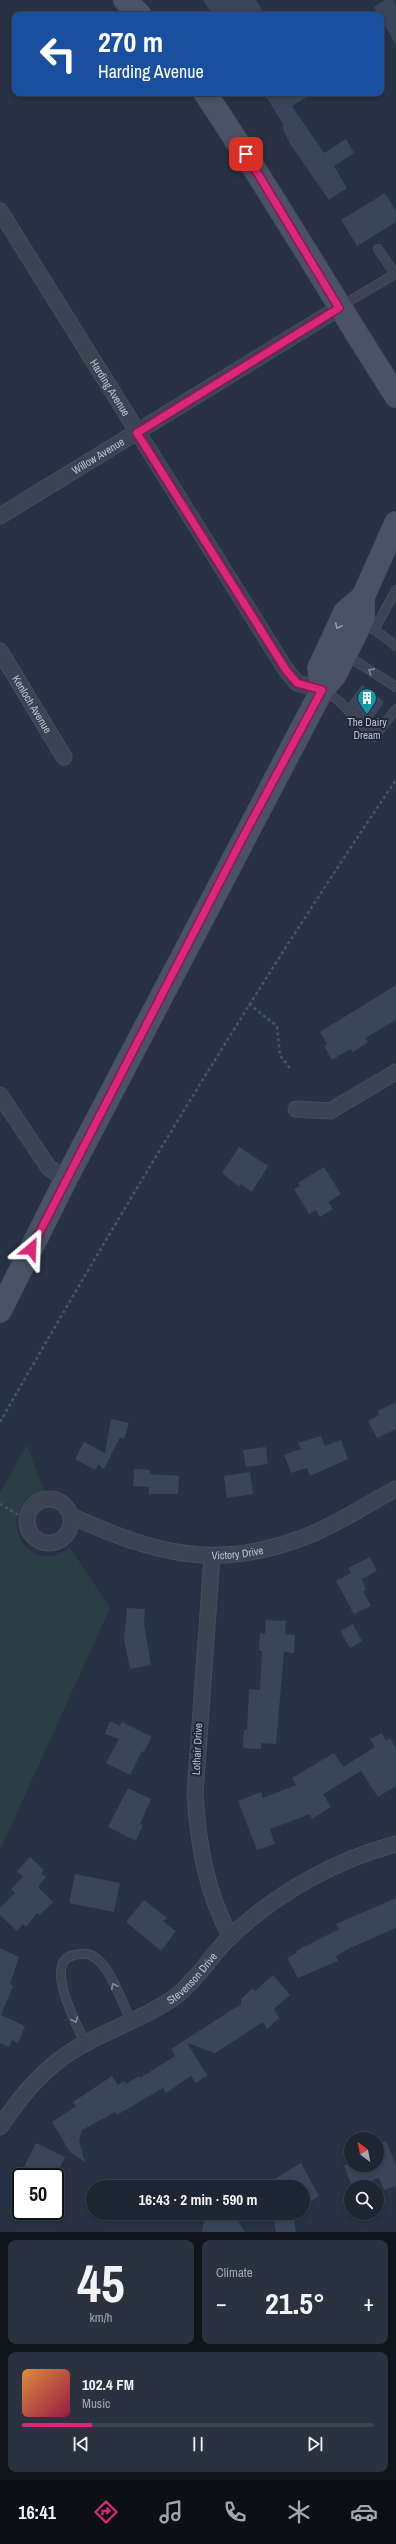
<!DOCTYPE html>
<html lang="en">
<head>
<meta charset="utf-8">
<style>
  :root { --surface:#1e2633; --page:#2b323f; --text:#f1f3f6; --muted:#a1a5ac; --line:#3c434e; --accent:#db2777 }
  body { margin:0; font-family:"Archivo Narrow",sans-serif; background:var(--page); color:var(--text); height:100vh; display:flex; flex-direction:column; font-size:15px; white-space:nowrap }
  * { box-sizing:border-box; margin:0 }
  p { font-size:13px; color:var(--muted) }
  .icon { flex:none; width:22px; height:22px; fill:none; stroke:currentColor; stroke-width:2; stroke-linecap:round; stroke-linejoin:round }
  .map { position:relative; height:2232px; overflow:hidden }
  .details { display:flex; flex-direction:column; gap:8px; padding:8px; background:#10151c; flex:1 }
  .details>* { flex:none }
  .top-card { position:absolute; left:12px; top:12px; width:372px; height:84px; border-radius:8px; box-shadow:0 2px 6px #0003,0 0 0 1px var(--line); background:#1a4fa0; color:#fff; overflow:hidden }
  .needle { width:26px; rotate:328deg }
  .controls { position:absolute; left:344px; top:2132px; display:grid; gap:8px }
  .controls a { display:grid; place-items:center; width:40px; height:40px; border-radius:50%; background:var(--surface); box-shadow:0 2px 6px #0003,0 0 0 1px var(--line); font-size:20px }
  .speed { position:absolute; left:12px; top:2168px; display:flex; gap:8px; font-size:20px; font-weight:700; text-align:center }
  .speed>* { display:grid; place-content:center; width:52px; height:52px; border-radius:50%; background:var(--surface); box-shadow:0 2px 6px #0003,0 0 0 1px var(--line); line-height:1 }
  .speed .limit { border:2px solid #111; border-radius:6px; background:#fff; color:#111 }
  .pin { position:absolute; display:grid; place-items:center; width:34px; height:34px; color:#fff; margin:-17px; border-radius:8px; box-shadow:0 2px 6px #0006 }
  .me { position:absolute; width:44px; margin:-22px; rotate:26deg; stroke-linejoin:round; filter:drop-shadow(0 0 3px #0008) }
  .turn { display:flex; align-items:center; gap:14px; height:84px; padding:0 20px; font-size:18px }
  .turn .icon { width:52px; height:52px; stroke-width:2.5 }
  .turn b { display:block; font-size:28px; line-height:34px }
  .big { font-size:30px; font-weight:800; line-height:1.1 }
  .details .card { flex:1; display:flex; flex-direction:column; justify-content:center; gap:6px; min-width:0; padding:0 14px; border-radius:8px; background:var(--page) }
  .details .dial { align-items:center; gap:0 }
  .dial b { font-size:52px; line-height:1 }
  .song { display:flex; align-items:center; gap:12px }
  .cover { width:48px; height:48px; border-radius:6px; background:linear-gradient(135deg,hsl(30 70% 55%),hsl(340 70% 35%)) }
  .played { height:4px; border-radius:2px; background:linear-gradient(90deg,var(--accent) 20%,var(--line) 20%) }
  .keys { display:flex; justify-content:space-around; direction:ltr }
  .heat { display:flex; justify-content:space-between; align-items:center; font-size:22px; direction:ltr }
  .details .tiles { flex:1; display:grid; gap:8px; grid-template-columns:1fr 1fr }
  .card:last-child { grid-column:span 2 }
  .trip { position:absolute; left:86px; top:2180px; width:224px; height:40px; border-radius:20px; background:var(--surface); box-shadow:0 2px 6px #0003,0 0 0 1px var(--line); font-weight:800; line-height:40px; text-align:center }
  .tab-bar { display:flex; height:64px; justify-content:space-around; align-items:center; background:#0c0f14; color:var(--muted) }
  .tab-bar .icon { width:28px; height:28px }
  .tab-bar .current { color:var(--accent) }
  .tab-bar b { font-size:18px; color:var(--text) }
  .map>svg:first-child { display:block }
  .green { fill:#2a3f45 }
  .building { fill:#3a455a }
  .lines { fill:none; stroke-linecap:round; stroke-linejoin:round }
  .service-casing { stroke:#464d5d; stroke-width:10 }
  .minor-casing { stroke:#464d5d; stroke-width:17 }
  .secondary-casing { stroke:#464d5d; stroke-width:24 }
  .path { stroke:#43585c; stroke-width:2.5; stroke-dasharray:3 3; stroke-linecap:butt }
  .service { stroke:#3c4453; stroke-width:8 }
  .minor { stroke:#3c4453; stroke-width:15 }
  .secondary { stroke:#4a5366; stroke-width:22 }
  .oneway { stroke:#939aa9 }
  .oneway2 { stroke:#818896 }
  .route-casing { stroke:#8e194d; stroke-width:10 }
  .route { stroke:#db2777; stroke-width:7 }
  .labels { text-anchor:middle; stroke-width:4; stroke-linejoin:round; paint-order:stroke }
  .street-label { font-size:11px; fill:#bac0cd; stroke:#212939 }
  .poi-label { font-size:11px; fill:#bac0cd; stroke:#212939 }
</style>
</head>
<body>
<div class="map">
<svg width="396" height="2232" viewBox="0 0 396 2232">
  <rect width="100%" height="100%" fill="#283244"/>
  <path class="green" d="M27,1445L44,1491C38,1493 32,1496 27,1499C0,1523 28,1576 70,1548L110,1608L0,1850V1493Z"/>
  <path class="building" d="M203,0H256L265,15H213Z
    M385,0H393L396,5V45L381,19V15H378L374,7Z
    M264,93H313L292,106L324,153L346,139L354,153L334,166L347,188L329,200L290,144L282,127L284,126Z
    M385,193L396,211V222L357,246L341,220Z
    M362,685L384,702L369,724L348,703Z
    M396,985V1020L365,1038L368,1042L353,1052L350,1049L332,1060L324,1046L327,1044L320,1032Z
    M239,1147L268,1166L252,1192L241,1184L239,1187L222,1173Z
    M324,1167L341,1194L328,1202L333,1209L320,1217L316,1210L309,1214L294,1189L300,1186L298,1183Z
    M396,1402V1429L377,1438L368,1421L379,1415L378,1411Z
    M111,1419L129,1423L124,1439L120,1437L104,1469L98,1464L95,1470L75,1459L84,1442L105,1453Z
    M321,1436L325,1446L341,1440L348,1459L310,1476L307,1468L291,1473L284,1455L301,1449L298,1443Z
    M266,1447L268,1464L246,1467L243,1450Z
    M134,1469L150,1470V1474L179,1476L178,1494H149V1487L133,1486Z
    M250,1472L253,1494L227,1498L224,1476Z
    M370,1557L377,1571L362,1579L366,1590L363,1591L371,1606L354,1614L336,1581L351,1573L348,1568Z
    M127,1608L145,1609L144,1623L151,1665L130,1669L124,1639Z
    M266,1620L286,1621L285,1634L295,1635L294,1653L284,1652L276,1744L261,1743V1749L243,1748L244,1730H247L249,1689L260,1690L262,1651H259L260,1633L265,1634Z
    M353,1624L362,1641L350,1648L340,1631Z
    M110,1721L120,1726L122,1722L152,1737L144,1752L142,1751L130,1775L106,1763L119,1739L105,1734Z
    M382,1733L386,1741L390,1738L396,1748V1786L378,1797L361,1771L323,1794L331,1807L312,1819L310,1814L270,1829L275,1844L257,1850L238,1801L261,1792L263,1798L296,1785L292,1778L334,1753L343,1767L375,1747L370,1739Z
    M128,1788L151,1799L140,1824L143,1825L136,1841L108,1827Z
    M30,1857L44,1870L41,1873L46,1877L38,1887L53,1902L40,1915L37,1913L26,1927L23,1924L17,1931L0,1915V1908L15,1893L11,1889L23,1877L17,1871Z
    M75,1874L120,1883L114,1912L69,1903Z
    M396,1898V1928L348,1949L336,1956L338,1961L298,1978L287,1958L297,1953L296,1951L339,1929L336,1924Z
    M144,1900L167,1918L163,1921L176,1931L161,1951L126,1922Z
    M0,1948L19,1957L10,1984L13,1986L1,2015L25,2026L18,2043L12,2040L9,2047L0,2043Z
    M273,1975L290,1995L274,2009L279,2018L267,2029L263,2022L215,2053L187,2043L207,2075L196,2083L191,2076L166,2093L163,2088L117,2115L115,2112L82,2130L79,2141L85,2162L70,2152L52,2122L76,2106L73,2102L112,2076L118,2085L124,2081L126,2084L139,2076L140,2078L175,2056L171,2049L241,2004V1999L253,1988L255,1991Z
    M386,2141L396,2165V2186L384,2190L379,2178L352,2187L344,2165H377V2145Z
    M36,2143L65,2157L57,2174L48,2169L44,2177H19Z
    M301,2163L319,2196L303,2206V2187H261Z
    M226,2213H233L245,2232H202L204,2220L209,2217L216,2219Z
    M272,2213H293L296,2232H276Z"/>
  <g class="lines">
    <defs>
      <path id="service" d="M341,306L395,274L378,249
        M370,626L396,646
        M374,630L396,590
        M346,655L396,687
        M323,690L339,701L374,737L396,709
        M85,2043C78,2027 42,1961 74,1955C83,1953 90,1953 97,1959C111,1970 123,2004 131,2021"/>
      <g id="minor">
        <path id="s1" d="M0,211L286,670L297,683L322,690"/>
        <path id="s2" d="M0,516L339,308"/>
        <path id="s3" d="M0,651L64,757"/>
        <path d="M0,1095L49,1168L66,1179"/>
        <path d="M296,1109L330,1111L396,1072"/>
        <circle cx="49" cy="1521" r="22"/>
        <path id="s4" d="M71,1516C154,1553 214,1571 302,1538C335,1526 365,1505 396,1489"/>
        <path d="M212,1557L195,1794C198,1843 206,1893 231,1937"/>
        <path id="s5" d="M0,2127C22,2093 51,2060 88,2042C117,2026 149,2016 176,1996C198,1979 211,1955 231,1936C277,1893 335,1860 396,1844"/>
      </g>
      <path id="secondary" d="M125,0L140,15
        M205,93C272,192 331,295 396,396
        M322,690L319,668L345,612L363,597
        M0,1311L66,1179L322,690L335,675L363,619V597L396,523"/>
    </defs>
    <use href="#service" class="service-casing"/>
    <use href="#minor" class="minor-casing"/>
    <use href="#secondary" class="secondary-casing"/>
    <path class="path" d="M249,1004L277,1026L280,1055L291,1070
      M0,1422C125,1204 255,988 396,780
      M0,1504L27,1520"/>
    <use href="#service" class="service"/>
    <use href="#minor" class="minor"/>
    <use href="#secondary" class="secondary"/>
  </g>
  <defs><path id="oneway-chevron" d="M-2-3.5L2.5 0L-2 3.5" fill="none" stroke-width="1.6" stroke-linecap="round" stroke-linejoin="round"/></defs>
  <use class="oneway" href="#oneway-chevron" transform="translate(338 626) rotate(115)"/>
  <g class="oneway2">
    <use href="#oneway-chevron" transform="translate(371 671) rotate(-148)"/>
    <use href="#oneway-chevron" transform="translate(114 1986) rotate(-117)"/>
    <use href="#oneway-chevron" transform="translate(75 2020) rotate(67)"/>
  </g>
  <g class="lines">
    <defs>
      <path id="route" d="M31,1249L242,839L322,690L297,683L286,670L137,433L339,308L246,154"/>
    </defs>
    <use href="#route" class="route-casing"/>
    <use href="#route" class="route"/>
  </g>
  <defs>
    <symbol id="building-pin" viewBox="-11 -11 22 30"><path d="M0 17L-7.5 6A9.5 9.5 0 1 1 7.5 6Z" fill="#0f9aa8" stroke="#212939"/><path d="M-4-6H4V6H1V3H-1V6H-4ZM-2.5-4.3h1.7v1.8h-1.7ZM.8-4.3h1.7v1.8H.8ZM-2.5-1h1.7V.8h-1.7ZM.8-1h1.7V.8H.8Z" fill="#fff"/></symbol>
  </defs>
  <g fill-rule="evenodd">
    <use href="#building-pin" x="356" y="687" width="22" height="30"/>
  </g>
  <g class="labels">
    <g class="street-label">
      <text dy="4" stroke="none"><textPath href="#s1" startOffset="208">Harding Avenue</textPath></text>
      <text dy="4" stroke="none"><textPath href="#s2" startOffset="115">Willow Avenue</textPath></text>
      <text dy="4" stroke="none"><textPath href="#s3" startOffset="62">Kenloch Avenue</textPath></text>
      <text dy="4" stroke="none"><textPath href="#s4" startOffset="173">Victory Drive</textPath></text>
      <text transform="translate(197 1749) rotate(-87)" y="4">Lothair Drive</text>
      <text dy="4" stroke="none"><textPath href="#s5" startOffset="247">Stevenson Drive</textPath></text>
    </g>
    <g class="poi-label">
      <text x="367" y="726">The Dairy<tspan x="367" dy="13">Dream</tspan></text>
    </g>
  </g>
</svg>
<div class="controls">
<a><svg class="needle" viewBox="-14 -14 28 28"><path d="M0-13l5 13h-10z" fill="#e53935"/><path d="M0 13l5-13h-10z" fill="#a1a5ac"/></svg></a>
<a><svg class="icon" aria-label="search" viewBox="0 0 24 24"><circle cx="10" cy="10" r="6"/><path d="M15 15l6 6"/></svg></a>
</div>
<div class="speed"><div class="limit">50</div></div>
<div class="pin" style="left:246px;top:154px;background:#d93025"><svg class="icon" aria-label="arrive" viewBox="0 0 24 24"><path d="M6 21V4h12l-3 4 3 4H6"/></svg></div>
<svg class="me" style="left:31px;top:1249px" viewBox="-20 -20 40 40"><path d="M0-17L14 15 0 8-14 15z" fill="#db2777" stroke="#fff" stroke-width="4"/></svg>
<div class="trip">16:43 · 2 min · 590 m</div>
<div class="top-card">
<div class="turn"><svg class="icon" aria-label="left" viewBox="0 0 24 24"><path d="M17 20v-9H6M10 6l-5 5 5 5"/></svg><div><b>270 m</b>Harding Avenue</div></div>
</div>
</div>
<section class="details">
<div class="tiles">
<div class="card dial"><b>45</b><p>km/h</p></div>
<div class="card"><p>Climate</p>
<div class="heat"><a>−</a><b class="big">21.5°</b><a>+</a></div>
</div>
<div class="card">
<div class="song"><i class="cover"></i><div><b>102.4 FM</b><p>Music</p></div></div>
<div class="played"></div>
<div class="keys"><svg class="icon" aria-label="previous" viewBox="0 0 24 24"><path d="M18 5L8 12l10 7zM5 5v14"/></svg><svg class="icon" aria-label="pause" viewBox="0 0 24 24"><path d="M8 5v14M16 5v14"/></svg><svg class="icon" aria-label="next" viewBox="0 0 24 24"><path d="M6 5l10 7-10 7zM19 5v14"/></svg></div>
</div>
</div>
</section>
<nav class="tab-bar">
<b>16:41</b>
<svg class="icon current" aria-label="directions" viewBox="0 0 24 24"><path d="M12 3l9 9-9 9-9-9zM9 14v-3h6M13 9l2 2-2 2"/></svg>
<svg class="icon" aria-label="music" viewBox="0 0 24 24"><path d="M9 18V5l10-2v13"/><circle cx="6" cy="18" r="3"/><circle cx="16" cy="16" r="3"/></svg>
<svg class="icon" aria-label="phone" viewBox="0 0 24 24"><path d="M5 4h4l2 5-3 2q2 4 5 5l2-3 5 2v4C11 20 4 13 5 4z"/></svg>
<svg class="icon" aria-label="climate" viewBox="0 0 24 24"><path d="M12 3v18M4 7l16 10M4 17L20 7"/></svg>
<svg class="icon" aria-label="car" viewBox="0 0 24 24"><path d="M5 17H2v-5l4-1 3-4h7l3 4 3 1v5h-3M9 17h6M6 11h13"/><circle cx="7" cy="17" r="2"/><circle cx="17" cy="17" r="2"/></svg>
</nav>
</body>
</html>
